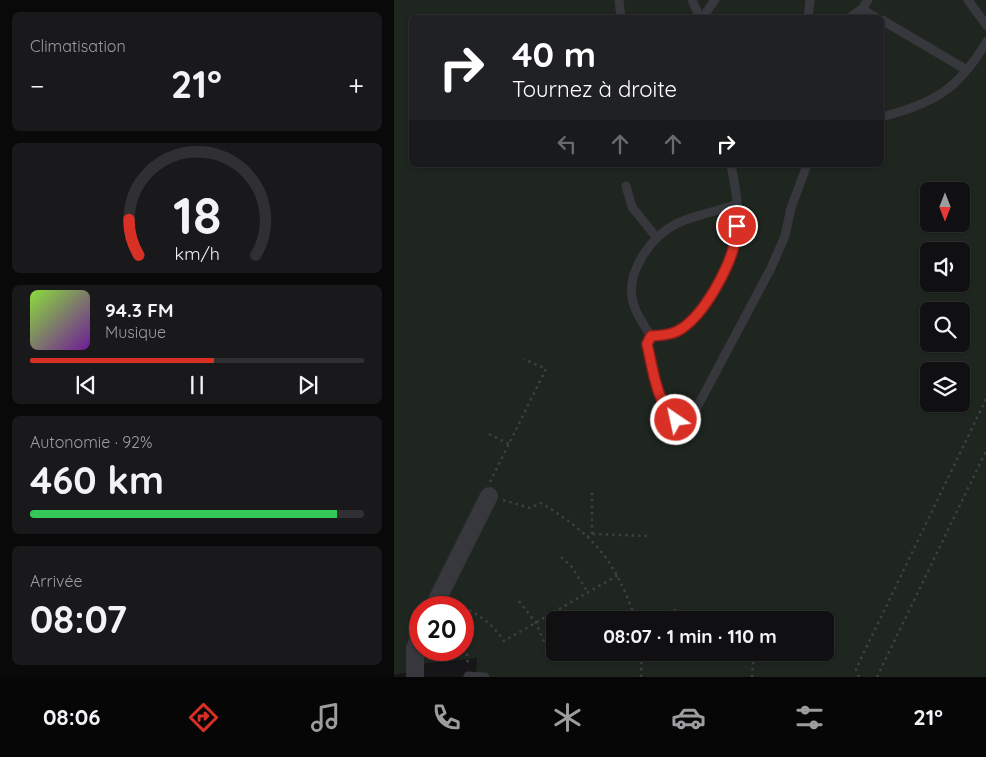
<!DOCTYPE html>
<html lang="fr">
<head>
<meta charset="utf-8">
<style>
  :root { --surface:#101012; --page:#19191b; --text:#f1f3f6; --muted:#9c9d9f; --line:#303032; --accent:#d93025 }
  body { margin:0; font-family:Quicksand,sans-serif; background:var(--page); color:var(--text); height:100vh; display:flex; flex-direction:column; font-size:19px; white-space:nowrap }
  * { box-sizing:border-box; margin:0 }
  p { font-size:16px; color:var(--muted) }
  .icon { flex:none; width:28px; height:28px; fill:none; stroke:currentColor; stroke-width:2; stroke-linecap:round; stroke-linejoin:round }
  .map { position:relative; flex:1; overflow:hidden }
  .side { display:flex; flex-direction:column; gap:12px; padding:12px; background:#09090a; width:394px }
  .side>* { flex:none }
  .guide { position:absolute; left:15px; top:15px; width:475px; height:152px; border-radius:8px; box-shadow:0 1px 4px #0004,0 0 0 1px var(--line); background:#202124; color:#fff; overflow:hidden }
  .needle { width:32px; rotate:180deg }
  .controls { position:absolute; left:526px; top:182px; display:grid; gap:10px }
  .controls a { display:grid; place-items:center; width:50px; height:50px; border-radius:8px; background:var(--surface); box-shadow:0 1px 4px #0004,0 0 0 1px var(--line); font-size:25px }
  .speed { position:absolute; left:15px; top:596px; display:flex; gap:10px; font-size:25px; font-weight:700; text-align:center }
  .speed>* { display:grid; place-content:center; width:65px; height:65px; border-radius:50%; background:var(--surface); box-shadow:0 1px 4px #0004,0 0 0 1px var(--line); line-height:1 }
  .speed .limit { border:8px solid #d22; background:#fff; color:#111 }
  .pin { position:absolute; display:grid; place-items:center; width:42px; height:42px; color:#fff; margin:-21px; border:2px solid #fff; border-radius:50%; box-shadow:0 1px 5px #0007 }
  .me { position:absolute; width:55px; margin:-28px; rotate:326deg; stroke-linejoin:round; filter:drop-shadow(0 0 4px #0008) }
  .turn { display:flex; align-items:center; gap:18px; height:105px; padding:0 20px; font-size:22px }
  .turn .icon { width:65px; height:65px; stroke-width:2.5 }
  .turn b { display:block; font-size:35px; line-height:42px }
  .lanes { display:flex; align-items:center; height:48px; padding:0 20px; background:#0003; justify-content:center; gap:25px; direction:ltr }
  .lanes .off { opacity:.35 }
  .big { font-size:38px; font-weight:700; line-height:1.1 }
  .side .widget { flex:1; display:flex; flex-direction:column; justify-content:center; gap:8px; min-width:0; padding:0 18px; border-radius:8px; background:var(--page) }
  .side .dial { align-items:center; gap:0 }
  .dial svg { height:130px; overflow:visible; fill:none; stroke:var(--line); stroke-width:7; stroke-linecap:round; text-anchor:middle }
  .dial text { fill:var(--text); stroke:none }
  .song { display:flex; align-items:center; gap:15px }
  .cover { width:60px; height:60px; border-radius:8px; background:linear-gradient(135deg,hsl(90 70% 55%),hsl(280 70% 35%)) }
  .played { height:5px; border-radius:2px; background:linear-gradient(90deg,var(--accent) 55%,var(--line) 55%) }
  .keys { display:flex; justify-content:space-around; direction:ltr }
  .heat { display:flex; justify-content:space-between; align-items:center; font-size:28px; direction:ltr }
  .charge { height:8px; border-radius:4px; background:linear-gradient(90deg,#34c759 92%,var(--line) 0) }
  .trip { position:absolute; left:152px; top:611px; width:288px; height:50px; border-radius:8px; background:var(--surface); box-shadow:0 1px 4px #0004,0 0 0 1px var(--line); font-weight:700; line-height:50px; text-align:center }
  .tab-bar { display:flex; height:80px; justify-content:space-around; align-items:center; background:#060607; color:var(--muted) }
  .tab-bar .icon { width:35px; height:35px }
  .tab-bar .on { color:var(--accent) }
  .tab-bar b { font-size:22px; color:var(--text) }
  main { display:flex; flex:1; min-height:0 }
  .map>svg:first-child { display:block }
  .green { fill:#1e261f; fill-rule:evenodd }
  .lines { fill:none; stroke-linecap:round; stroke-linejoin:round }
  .path { stroke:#3d3f44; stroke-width:2.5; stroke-dasharray:2.5 4; stroke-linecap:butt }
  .service { stroke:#37383d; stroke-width:9 }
  .minor { stroke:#37383d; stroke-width:18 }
  .route-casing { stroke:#8d1f18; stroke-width:12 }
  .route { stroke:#d93025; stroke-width:9 }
</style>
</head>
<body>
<main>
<section class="side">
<div class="widget"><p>Climatisation</p>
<div class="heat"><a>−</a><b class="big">21°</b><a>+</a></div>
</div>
<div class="widget dial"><svg viewBox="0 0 100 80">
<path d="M14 69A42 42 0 1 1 86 69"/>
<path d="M14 69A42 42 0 0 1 8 47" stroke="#d93025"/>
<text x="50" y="56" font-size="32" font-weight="700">18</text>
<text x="50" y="72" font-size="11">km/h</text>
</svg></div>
<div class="widget">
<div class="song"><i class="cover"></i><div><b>94.3 FM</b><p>Musique</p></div></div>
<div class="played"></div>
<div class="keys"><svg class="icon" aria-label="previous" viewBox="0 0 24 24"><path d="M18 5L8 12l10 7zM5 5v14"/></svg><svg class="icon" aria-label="pause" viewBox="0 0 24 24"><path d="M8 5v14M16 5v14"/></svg><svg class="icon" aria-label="next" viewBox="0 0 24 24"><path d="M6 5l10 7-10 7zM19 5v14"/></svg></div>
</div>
<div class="widget"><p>Autonomie · 92%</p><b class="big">460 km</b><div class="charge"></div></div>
<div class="widget"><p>Arrivée</p><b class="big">08:07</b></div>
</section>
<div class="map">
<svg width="593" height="677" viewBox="0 0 593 677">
  <rect width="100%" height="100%" fill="#161618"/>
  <path class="green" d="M0,0H592V677H82L83,658L15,665V672L0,675ZM18,18H488V165H18ZM535,191H568V224H535ZM535,251H568V284H535ZM535,311H568V344H535ZM535,371H568V404H535ZM26,608H69V650H26ZM161,620H431V652H161Z"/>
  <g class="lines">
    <path class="path" d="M95,434L115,444
      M96,482L152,369L130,359
      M109,500L136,508L147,503C201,536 221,560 242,620
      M198,534V491
      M193,537L198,534L253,536
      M167,557L178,567L194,593
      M125,601L142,623L152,646
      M58,608L61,605L67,608
      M69,608C86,614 100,626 110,641L224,575
      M242,619L280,610L290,614
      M71,634L74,665
      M248,657L290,658
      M247,677L248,652
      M358,677L360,652
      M465,677L462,669L593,397
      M483,677L593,449"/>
    <path class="service" d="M225,0L227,18
      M298,0L306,18
      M574,0L593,26
      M468,9L483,18
      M305,17L311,14L321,0
      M414,18L416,0
      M455,18L468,9L474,0
      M488,20L571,69
      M488,117C541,102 563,91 593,41
      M337,165C342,188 346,215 343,238C340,261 308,314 290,327C280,335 269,335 257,336L253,344C259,369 262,402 282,420L293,419L300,413L377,268L391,236L397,208L413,165
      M232,186L238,207L263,238
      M257,336C250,325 242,315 239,302C231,272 258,235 284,223C303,214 323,212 343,204
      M74,676L91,677"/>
    <path class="minor" d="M39,608L95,496
      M21,677V648L26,636"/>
  </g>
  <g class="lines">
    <defs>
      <path id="route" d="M282,420C262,402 259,369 253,344L257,336C269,335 280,335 290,327C314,309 343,256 343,226"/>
    </defs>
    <use href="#route" class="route-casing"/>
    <use href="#route" class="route"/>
  </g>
</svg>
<div class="controls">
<a><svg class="needle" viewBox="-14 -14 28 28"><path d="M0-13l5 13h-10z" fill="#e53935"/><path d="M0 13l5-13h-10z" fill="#9c9d9f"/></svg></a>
<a><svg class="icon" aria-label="sound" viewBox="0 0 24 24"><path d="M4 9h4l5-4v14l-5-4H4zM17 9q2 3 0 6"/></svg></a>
<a><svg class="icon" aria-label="search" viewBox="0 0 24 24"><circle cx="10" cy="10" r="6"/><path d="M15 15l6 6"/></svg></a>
<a><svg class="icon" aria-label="layers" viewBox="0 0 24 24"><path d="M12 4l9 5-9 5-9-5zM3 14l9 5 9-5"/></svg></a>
</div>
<div class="speed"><div class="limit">20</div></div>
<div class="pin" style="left:343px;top:226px;background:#d93025"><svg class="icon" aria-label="arrive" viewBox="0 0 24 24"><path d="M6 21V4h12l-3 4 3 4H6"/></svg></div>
<svg class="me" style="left:282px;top:420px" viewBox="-20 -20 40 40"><circle r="17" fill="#d93025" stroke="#fff" stroke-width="3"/><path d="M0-11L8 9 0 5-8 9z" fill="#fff"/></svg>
<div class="trip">08:07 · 1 min · 110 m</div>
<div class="guide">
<div class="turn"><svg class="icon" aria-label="right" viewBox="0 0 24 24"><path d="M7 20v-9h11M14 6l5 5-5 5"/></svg><div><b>40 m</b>Tournez à droite</div></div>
<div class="lanes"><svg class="icon off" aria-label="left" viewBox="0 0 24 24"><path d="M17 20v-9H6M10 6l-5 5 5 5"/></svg><svg class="icon off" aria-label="ahead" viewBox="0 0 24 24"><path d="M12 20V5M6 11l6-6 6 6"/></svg><svg class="icon off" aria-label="ahead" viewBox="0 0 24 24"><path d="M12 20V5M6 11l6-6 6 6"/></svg><svg class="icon" aria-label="right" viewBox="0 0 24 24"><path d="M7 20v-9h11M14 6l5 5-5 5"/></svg></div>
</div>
</div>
</main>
<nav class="tab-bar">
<b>08:06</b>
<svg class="icon on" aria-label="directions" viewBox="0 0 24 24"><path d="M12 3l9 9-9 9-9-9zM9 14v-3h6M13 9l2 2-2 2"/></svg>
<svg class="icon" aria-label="music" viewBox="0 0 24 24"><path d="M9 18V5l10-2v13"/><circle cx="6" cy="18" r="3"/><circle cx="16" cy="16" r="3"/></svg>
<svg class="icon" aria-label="phone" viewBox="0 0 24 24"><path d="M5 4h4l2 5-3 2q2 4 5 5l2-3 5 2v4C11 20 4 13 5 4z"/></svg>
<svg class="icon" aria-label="climate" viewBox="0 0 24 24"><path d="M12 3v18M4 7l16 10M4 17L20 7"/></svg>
<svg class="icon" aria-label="car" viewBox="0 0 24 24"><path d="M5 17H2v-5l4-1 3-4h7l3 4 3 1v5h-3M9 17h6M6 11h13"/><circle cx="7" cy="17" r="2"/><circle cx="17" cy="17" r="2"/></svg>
<svg class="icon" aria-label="filters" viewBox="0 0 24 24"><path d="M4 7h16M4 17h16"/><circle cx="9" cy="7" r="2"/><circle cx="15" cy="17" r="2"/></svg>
<b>21°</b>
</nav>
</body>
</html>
